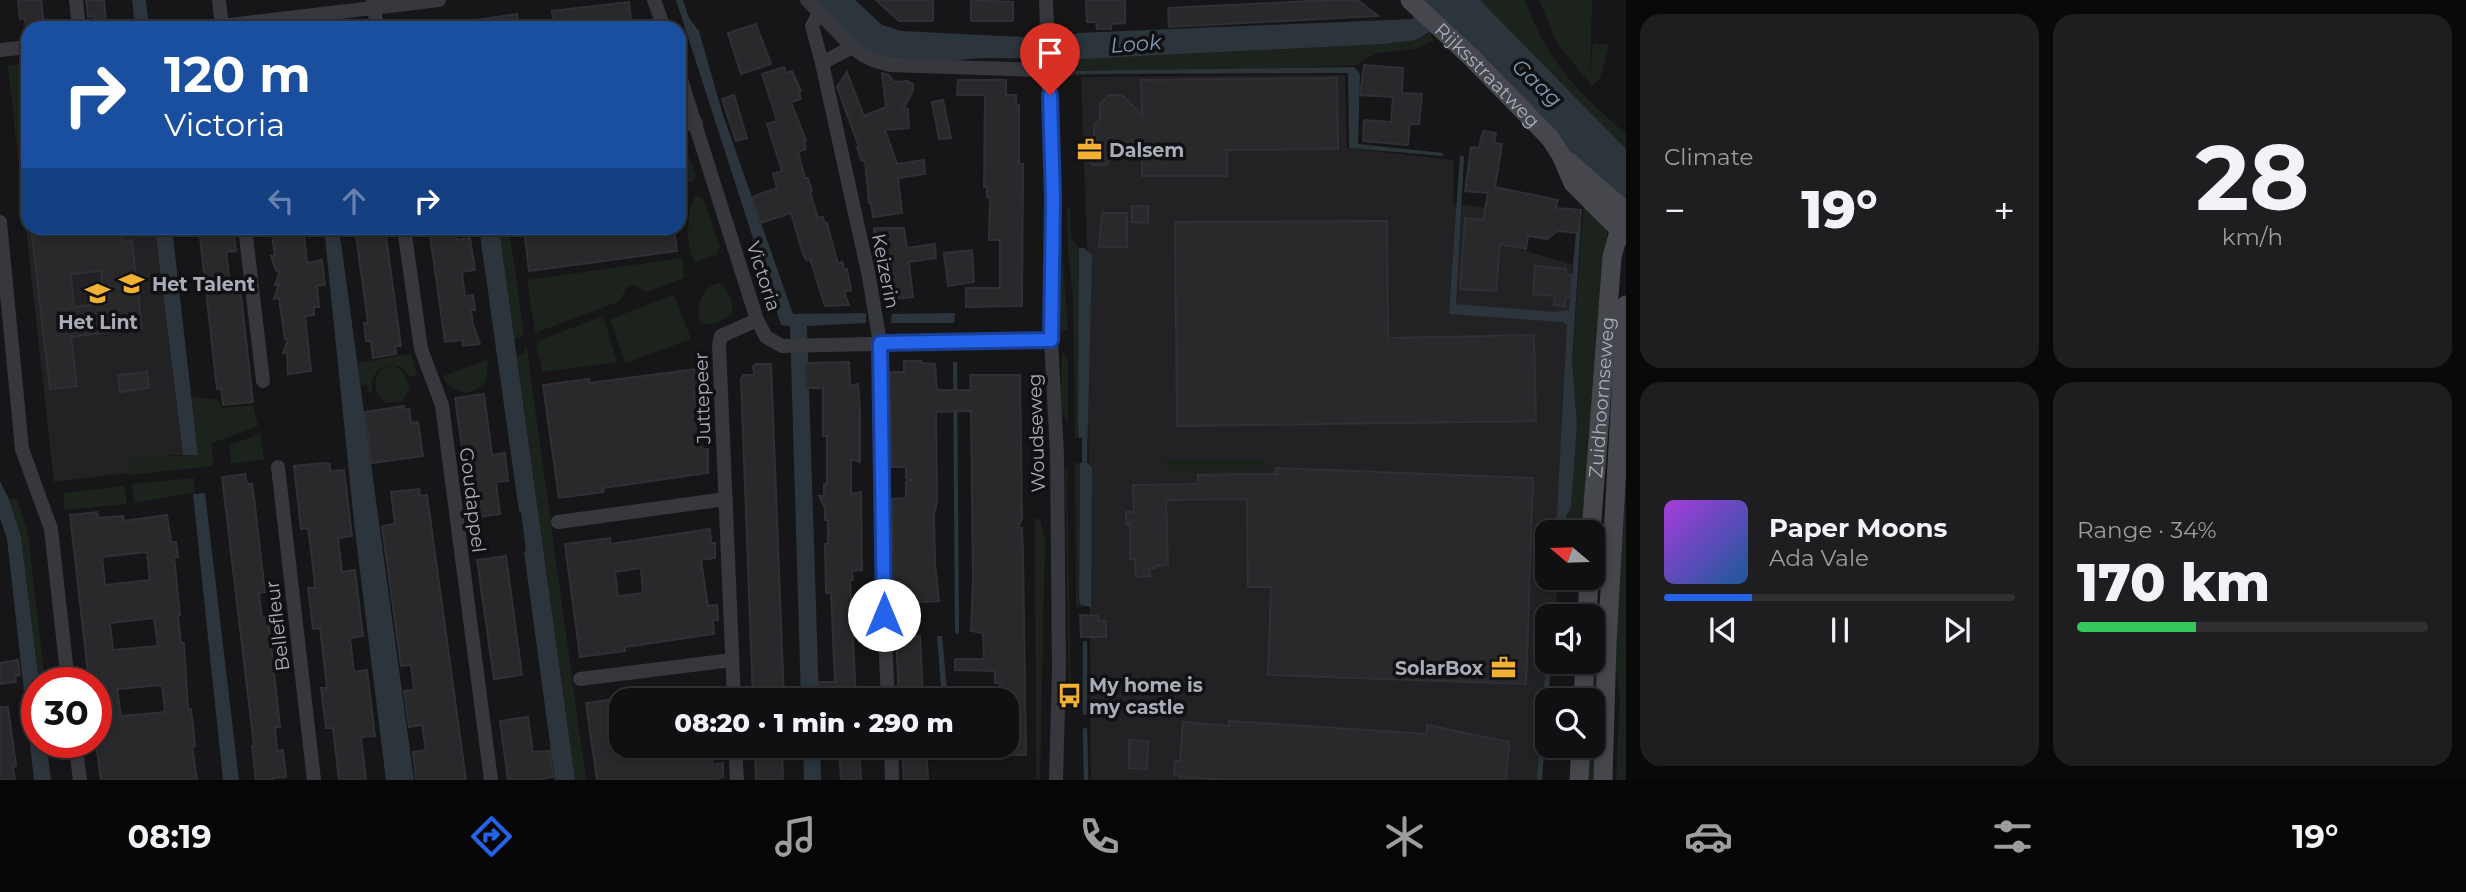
<!DOCTYPE html>
<html lang="en">
<head>
<meta charset="utf-8">
<style>
  :root { --surface:#101012; --page:#1e1e20; --text:#f1f3f6; --muted:#9c9d9f; --line:#303032; --accent:#2563eb }
  body { margin:0; font-family:Montserrat,sans-serif; background:var(--page); color:var(--text); height:100vh; display:flex; flex-direction:column; font-size:26px; white-space:nowrap }
  * { box-sizing:border-box; margin:0 }
  p { font-size:23px; color:var(--muted) }
  .icon { flex:none; width:38px; height:38px; fill:none; stroke:currentColor; stroke-width:2; stroke-linecap:round; stroke-linejoin:round }
  .map { position:relative; flex:1; overflow:hidden }
  .drawer { display:flex; flex-direction:column; gap:14px; padding:14px; background:#09090a; width:840px }
  .drawer>* { flex:none }
  .hud { position:absolute; left:21px; top:21px; width:665px; height:214px; border-radius:21px; box-shadow:0 4px 10px #0003,0 0 0 2px var(--line); background:#1a4fa0; color:#fff; overflow:hidden }
  .needle { width:46px; rotate:289deg }
  .fabs { position:absolute; left:1535px; top:520px; display:grid; gap:14px }
  .fabs a { display:grid; place-items:center; width:70px; height:70px; border-radius:14px; background:var(--surface); box-shadow:0 4px 10px #0003,0 0 0 2px var(--line); font-size:35px }
  .speed { position:absolute; left:21px; top:667px; display:flex; gap:14px; font-size:35px; font-weight:700; text-align:center }
  .speed>* { display:grid; place-content:center; width:91px; height:91px; border-radius:50%; background:var(--surface); box-shadow:0 4px 10px #0003,0 0 0 2px var(--line); line-height:1 }
  .speed .limit { border:10px solid #d22; background:#fff; color:#111 }
  .pin { position:absolute; display:grid; place-items:center; width:60px; height:60px; color:#fff; margin:-72px -30px; border-radius:50% 50% 50% 0; rotate:-45deg; box-shadow:0 0 7px #0007 }
  .pin .icon { rotate:45deg }
  .me { position:absolute; width:77px; margin:-38px; rotate:0deg; stroke-linejoin:round; filter:drop-shadow(0 0 5px #0008) }
  .turn { display:flex; align-items:center; gap:24px; height:147px; padding:0 28px; font-size:32px }
  .turn .icon { width:91px; height:91px; stroke-width:2.5 }
  .turn b { display:block; font-size:49px; line-height:60px }
  .lanes { display:flex; align-items:center; height:66px; padding:0 28px; background:#0003; justify-content:center; gap:35px; direction:ltr }
  .lanes .off { opacity:.35 }
  .big { font-size:52px; font-weight:800; line-height:1.1 }
  .drawer .widget { flex:1; display:flex; flex-direction:column; justify-content:center; gap:10px; min-width:0; padding:0 24px; border-radius:21px; background:var(--page) }
  .drawer .dial { align-items:center; gap:0 }
  .dial b { font-size:91px; line-height:1 }
  .song { display:flex; align-items:center; gap:21px }
  .cover { width:84px; height:84px; border-radius:10px; background:linear-gradient(135deg,hsl(280 70% 55%),hsl(210 70% 35%)) }
  .played { height:7px; border-radius:4px; background:linear-gradient(90deg,var(--accent) 25%,var(--line) 25%) }
  .keys { display:flex; justify-content:space-around; direction:ltr }
  .heat { display:flex; justify-content:space-between; align-items:center; font-size:38px; direction:ltr }
  .charge { height:10px; border-radius:5px; background:linear-gradient(90deg,#34c759 34%,var(--line) 0) }
  .drawer .tiles { flex:1; display:grid; gap:14px; grid-template-columns:repeat(2,1fr) }
  .trip { position:absolute; left:609px; top:688px; width:410px; height:70px; border-radius:21px; background:var(--surface); box-shadow:0 4px 10px #0003,0 0 0 2px var(--line); font-weight:800; line-height:70px; text-align:center }
  .menu { display:flex; height:112px; justify-content:space-around; align-items:center; background:#060607; color:var(--muted) }
  .menu .icon { width:49px; height:49px }
  .menu .active { color:var(--accent) }
  .menu b { font-size:32px; color:var(--text) }
  main { display:flex; flex:1; min-height:0 }
  .map>svg:first-child { display:block }
  .built { fill:#222225 }
  .green { fill:#1c231d }
  .water { fill:#2c353c }
  .lines { fill:none; stroke-linecap:round; stroke-linejoin:round }
  .stream { stroke:#2c353c; stroke-width:4.5 }
  .building { fill:#29292c; stroke:#303034; stroke-width:2; fill-rule:evenodd }
  .street { stroke:#37383d; stroke-width:14 }
  .secondary { stroke:#45474d; stroke-width:19 }
  .route-casing { stroke:#184099; stroke-width:18 }
  .route { stroke:#2563eb; stroke-width:12 }
  .labels { text-anchor:middle; stroke-width:7; stroke-linejoin:round; paint-order:stroke }
  .street-label { font-size:19px; fill:#a8adb8; stroke:#111113 }
  .poi-label { font-size:19px; font-weight:bold; fill:#a8adb8; stroke:#111113; text-anchor:start }
  .water-label { font-size:21px; font-style:italic; fill:#7f9bb3; stroke:#111113 }
</style>
</head>
<body>
<main>
<div class="map">
<svg width="1626" height="780" viewBox="0 0 1626 780">
  <rect width="100%" height="100%" fill="#161618"/>
  <path class="built" d="M28,63V228H155L183,455L132,457L128,475L126,473L54,482L8,66Z
    M1345,75L1347,148L1454,160L1453,204L1509,210L1504,245L1572,264L1562,532H1547V578H1558L1555,616H1547V662H1551L1541,780H1091L1087,247L1081,77Z"/>
  <path class="green" d="M1480,0H1525C1547,62 1578,92 1626,134V149Z
    M1539,0H1592L1590,75L1593,43L1609,45L1600,78L1592,86L1557,43Z
    M1430,33L1434,40L1415,49L1377,53L1355,65L1069,76L1065,58L1146,56L1384,44L1416,40Z
    M28,63V157L18,158L8,66Z
    M679,139L683,141L696,176L693,183L686,180L679,169Z
    M696,195L704,200L720,248L717,254L696,262C684,252 687,207 696,195Z
    M1584,202L1607,230V248L1584,532H1560L1561,526L1571,507L1577,425L1572,360Z
    M1067,207H1070L1071,238L1079,248V438H1075L1073,298L1068,252Z
    M1060,217L1068,329L1060,332L1058,218Z
    M499,228H509L524,335L514,339Z
    M682,258L684,278L646,292L635,285L626,288L620,301L535,333L527,280Z
    M719,283C729,290 732,300 733,312C724,320 713,327 701,322C694,309 703,285 719,283Z
    M674,295L691,339L625,363L610,319Z
    M603,316L617,362L543,372L536,347L538,341Z
    M524,345L527,349L586,780H575L517,357L525,353Z
    M1062,353L1068,359V421L1066,422L1061,408Z
    M411,354L417,375L410,377L400,366C382,363 370,372 372,391L368,392L367,384L360,386L357,363Z
    M488,360L486,381C473,398 452,395 443,376Z
    M392,366C408,370 404,379 410,389L402,401L385,403C371,391 372,369 392,366Z
    M192,397L218,400L222,408L253,405L258,426L212,443L213,466L128,475L132,457L198,455Z
    M1626,408V780H1616L1620,697L1612,648Z
    M260,434L264,459L231,464L229,445Z
    M1162,460L1266,461L1270,469L1177,474L1169,470Z
    M1075,463H1080L1079,599L1084,607H1076Z
    M1067,467L1071,693L1069,702L1065,470Z
    M194,478L195,492L135,503L131,484Z
    M124,486L127,504L64,510V493Z
    M9,499H17L28,533L45,682H39L21,537Z
    M1035,519H1040L1045,539L1040,779H1036Z
    M1595,604L1604,605L1596,780H1582L1585,746H1592L1593,636Z"/>
  <path class="water" d="M132,0H146L149,28H135Z
    M676,0H683L689,18L699,31L722,112L793,314L866,313V323L807,326L819,700H801L790,326L781,325Z
    M813,0H855L882,25L901,31L1062,39L1078,33L1412,19L1426,4L1424,0H1480L1626,149V202L1433,30L1416,40L1384,44L1081,59C1050,57 1020,59 990,58C950,58 898,73 863,49C845,36 829,15 813,0Z
    M1354,67L1360,74L1358,144L1443,153V156L1349,148L1348,73L1075,74V71Z
    M1460,155L1464,157L1456,304L1554,312L1569,310L1576,233L1579,224L1581,225L1572,360L1577,425L1571,507L1561,526L1560,532H1556L1567,325L1563,322L1449,314Z
    M155,228H172L198,455H183Z
    M324,228H339L414,780H386L355,531Z
    M479,228H499L575,780H555L524,552L526,551L521,512L519,511Z
    M1079,248H1084L1092,255L1087,463L1092,467L1091,607L1081,605L1079,599L1080,463H1082V438H1079L1078,426Z
    M955,313L954,323H891L892,314Z
    M953,362H957L959,634L955,633Z
    M0,481L9,499L21,537L39,682H37V742H46L51,780H34L7,539L0,518Z
    M205,493L239,780H223L193,494Z
    M937,636H942L948,700H942Z
    M1547,652V662H1551L1542,780H1537Z
    M803,746H820L821,780H804Z"/>
  <g class="lines">
    <path class="stream" d="M1085,713V643
      M1085,730L1086,780"/>
  </g>
  <path class="building" d="M18,0H41L44,26L26,28L25,18L20,19Z
    M86,0H104L106,19L94,20V16L88,17Z
    M876,0H933V21H899Z
    M971,0L1013,2V21H971Z
    M1086,0H1125V23L1111,24V29H1097L1096,22H1087Z
    M1331,0H1358L1378,16L1169,27L1168,8Z
    M629,2L632,28H554L552,11Z
    M517,14L519,28H476L475,20Z
    M756,24L771,64L741,74L728,33Z
    M1364,65L1403,68L1402,93L1422,94L1419,124H1410L1408,145L1363,141L1364,120L1391,122L1393,97L1360,95Z
    M784,67L786,73L792,71L801,91L799,92L801,99L791,102L806,141L804,142L806,149L798,152L805,178H808L812,191L810,192L818,218L823,217L825,224L827,223L838,264L842,262L845,270L847,269L851,290L844,292L849,305L825,306L810,259L806,260L803,254L791,213L760,223L752,197L777,188L773,174L782,171L767,124L777,121L762,74Z
    M847,72L864,116L886,107L882,73L889,75L894,82L907,81L913,84V90L903,110L908,109L909,128L885,130L897,164L924,160L925,174L898,178L902,213L873,217L871,203H869L865,160L862,161L857,148L859,147L837,87Z
    M1337,78L1338,149L1227,150V176H1142V143L1114,142V157L1105,165H1093L1084,157V144L1094,135V125L1100,119V104L1109,95H1122L1142,115L1141,80Z
    M958,80H1006V95H1016V105H1019V164H1023L1022,306L966,307V288H1000V240H989L990,197H987V187H984L985,95H957Z
    M734,95L747,138L736,141L722,99Z
    M943,100L951,138L939,139L932,102Z
    M1483,131L1496,133L1494,143L1502,144L1495,187L1558,200L1556,208L1581,210L1579,233L1557,231L1547,239L1528,236L1526,249L1500,244L1496,291L1460,289L1465,218L1483,220L1488,193L1465,191L1471,147L1479,148Z
    M1132,206H1148V223L1132,222Z
    M1102,213H1127V247H1099Z
    M1387,221L1388,338L1534,335L1536,421L1177,426L1175,222Z
    M31,228H122L123,241L132,240L142,328L71,337L77,386L50,389ZM101,271L105,303L74,307L71,274Z
    M199,228H233L236,251L226,252L230,284V286L240,285L253,402L223,405L221,388L217,389Z
    M271,228H294L295,234L304,233L307,263L322,260L325,285L317,286L319,307H314V315L305,316L311,371L288,374L287,352L283,353L288,339H285L279,298L274,299L279,284L275,285L280,270L276,271L271,256H275Z
    M355,228L385,229L401,346H395L396,354L373,358L371,341H366L364,323H368Z
    M429,228H456L457,240L470,238L475,270L462,272L465,296L473,295L475,310H471L473,324L480,344L463,346V340L445,342Z
    M545,228H674L677,251L529,271L524,230Z
    M874,228H904L907,248L935,244L936,258L909,262L913,297L897,299L896,292L883,294L878,273L880,272L876,244L874,245Z
    M972,250L974,282L948,286L944,253Z
    M1535,266L1566,269V274L1572,275L1570,297H1566L1565,306L1554,305L1555,296L1533,294Z
    M904,361H921V363L935,364L937,390H971L970,375H1020L1022,518L1018,528H1022L1023,553L1026,755H1006V700H1003L1005,694H1000V683H995V671L955,670V659H984L983,633L971,631L973,578L971,411L936,412L937,503L934,515L935,563L939,601L908,603V593H894L892,499L906,498V482L913,480L906,478V467H892L890,372H904Z
    M849,362L850,386L858,384L860,411V462L851,459V494L861,492L862,570L852,571L853,580H850L856,700H819L818,682H835L831,593H826L825,544H828V520H825V508L819,496H824V484H827V436H823V388H806L805,363Z
    M756,364H771L784,700H753L741,379L743,375H754L753,366Z
    M705,368L706,392L694,394L702,450L708,449V473L603,488L604,492L559,498L543,385L589,379V383Z
    M147,372L149,388L120,392L118,375Z
    M484,394L492,455L505,453L508,481L496,482L500,514L472,518L455,398Z
    M404,406V410L409,409L411,423L418,422L423,456L372,463L365,412Z
    M324,463L330,464V471L344,470L352,536L338,538L342,572L355,570L363,636L350,638L354,672L367,670L375,736L361,737L366,780H339L333,728H326L321,688H327L320,628L313,629L308,588H315L312,558L308,528L301,529L294,466Z
    M1276,468L1533,478L1526,684L1268,675L1271,587H1248L1247,499L1166,500L1168,565L1155,566V568H1149L1150,576L1136,577L1135,559H1130V524H1126V512H1134L1133,485L1198,484V475L1276,474Z
    M245,474L247,484H252L254,497L265,592L259,593L262,618L268,617L280,727H275L277,751L283,750L286,777L273,778V780H256L252,746H254L222,477Z
    M419,489L420,496L427,495L466,780H416L413,752L426,750L422,725L409,727L404,691L414,690L411,665L401,666L382,526L395,524L391,492Z
    M97,512L98,518L123,516L124,521L167,515L171,542H176L178,557H174L180,615H178L181,643H184L188,709H191L194,735L195,746L192,747L197,780H101L96,744V682H89L70,515ZM147,552L150,580L105,585L102,557ZM154,618L158,646L113,650L110,623ZM162,685L165,712L121,716L117,689Z
    M710,529L711,543H715V558L701,560L708,606L717,605L718,620H713L714,634L625,647V651L580,657L565,544L610,538L611,544ZM641,568L643,593L618,596L615,572Z
    M506,556L522,675L494,679L477,560Z
    M1080,615L1098,616V621H1106V637H1081Z
    M920,636L923,700H899L896,637Z
    M18,660L20,675L15,676L16,682L0,684V663Z
    M615,699L622,750L652,746H671L672,751L710,746L713,764L723,763V777L719,778V780H597L586,703Z
    M0,707H8L16,766L13,767L15,780H0Z
    M528,717L533,752L550,751L553,777L537,780H508L500,721Z
    M1229,721L1427,734V725L1509,742L1506,780H1230L1179,777V774H1174L1175,761H1180L1183,722L1229,726Z
    M1129,740L1148,741L1147,769L1129,768Z
    M755,746H782L783,780H756Z
    M839,746H859L861,780H841Z
    M902,746H926L928,780H904Z"/>
  <g class="lines">
    <path class="street" d="M76,0L79,28
      M219,0L222,28
      M654,0L664,28
      M807,0L852,47L864,56L876,61L890,65L1039,70L1049,67
      M1046,0L1053,198L1051,340L1057,454L1059,670L1056,780
      M373,1L377,28
      M819,13L812,26L822,63
      M205,28L439,0
      M852,47L822,63L869,277L880,343L884,615L888,700
      M0,50L28,47
      M679,73L757,320L766,337L782,346L1051,340
      M679,125L696,123
      M0,222L22,449L51,529L68,682
      M245,228L263,381
      M404,228L421,349L442,405L491,780
      M278,467L314,780
      M558,522L726,499
      M580,679L732,660
      M734,700L719,345L721,336L757,320
      M75,742L80,780
      M735,746L737,780
      M891,746L892,780"/>
    <g class="secondary">
      <path id="s1" d="M1410,0L1472,58L1550,138L1561,155L1573,183L1626,236"/>
      <path d="M1569,162L1626,212"/>
      <path id="s2" d="M1591,532L1612,257L1619,231L1626,223"/>
      <path d="M1587,616L1589,578"/>
      <path d="M1583,700L1585,662"/>
      <path d="M1579,780L1581,746"/>
      <path d="M1603,780L1607,643L1626,305"/>
    </g>
  </g>
  <g class="lines">
    <defs>
      <path id="route" d="M884,615L880,343L1051,340L1053,198L1050,95"/>
    </defs>
    <use href="#route" class="route-casing"/>
    <use href="#route" class="route"/>
  </g>
  <defs>
    <symbol id="office-bare" viewBox="-9 -9 18 18"><path d="M-6-3h4V-5.5h4V-3h4V5H-6ZM-1-4.5V-3h2v-1.5ZM-6 0V1H6V0Z" fill="#f2b134" stroke="#111113" stroke-width="2.5" paint-order="stroke"/></symbol>
    <symbol id="school-bare" viewBox="-9 -9 18 18"><path d="M0-5L7-2L0 1L-7-2ZM-4 1L0 2.5L4 1V4Q0 6-4 4Z" fill="#f2b134" stroke="#111113" stroke-width="2.5" paint-order="stroke"/></symbol>
    <symbol id="bus-bare" viewBox="-9 -9 18 18"><path d="M-5-6H5V4H4V6H2V4H-2V6H-4V4H-5ZM-3.5-4V0h7V-4ZM-3.5 1.2v1.5H-2V1.2ZM2 1.2v1.5H3.5V1.2Z" fill="#f2b134" stroke="#111113" stroke-width="2.5" paint-order="stroke"/></symbol>
  </defs>
  <g fill-rule="evenodd">
    <use href="#office-bare" x="1072" y="132" width="35" height="35"/>
    <use href="#school-bare" x="114" y="266" width="35" height="35"/>
    <use href="#school-bare" x="80" y="276" width="35" height="35"/>
    <use href="#office-bare" x="1486" y="650" width="35" height="35"/>
    <use href="#bus-bare" x="1052" y="678" width="35" height="35"/>
  </g>
  <g class="labels">
    <g class="street-label">
      <text dy="7" stroke="none"><textPath href="#s1" startOffset="108">Rijksstraatweg</textPath></text>
      <text transform="translate(886 271) rotate(79)" y="7">Keizerin</text>
      <text transform="translate(764 276) rotate(72)" y="7">Victoria</text>
      <text dy="7" stroke="none"><textPath href="#s2" startOffset="135">Zuidhoornseweg</textPath></text>
      <text transform="translate(702 398) rotate(-92)" y="7">Juttepeer</text>
      <text transform="translate(1036 433) rotate(-92)" y="7">Woudseweg</text>
      <text transform="translate(473 500) rotate(83)" y="7">Goudappel</text>
      <text transform="translate(277 626) rotate(-97)" y="7">Bellefleur</text>
    </g>
    <g class="poi-label">
      <text x="1109" y="157">Dalsem</text>
      <text x="152" y="291">Het Talent</text>
      <text x="98" y="329" text-anchor="middle">Het Lint</text>
      <text x="1483" y="675" text-anchor="end">SolarBox</text>
      <text x="1089" y="692">My home is<tspan x="1089" dy="22">my castle</tspan></text>
    </g>
    <g class="water-label">
      <text transform="translate(1136 44) rotate(-4)" y="7">Look</text>
      <text transform="translate(1537 83) rotate(43)" y="7">Gaag</text>
    </g>
  </g>
</svg>
<div class="fabs">
<a><svg class="needle" viewBox="-14 -14 28 28"><path d="M0-13l5 13h-10z" fill="#e53935"/><path d="M0 13l5-13h-10z" fill="#9c9d9f"/></svg></a>
<a><svg class="icon" aria-label="sound" viewBox="0 0 24 24"><path d="M4 9h4l5-4v14l-5-4H4zM17 9q2 3 0 6"/></svg></a>
<a><svg class="icon" aria-label="search" viewBox="0 0 24 24"><circle cx="10" cy="10" r="6"/><path d="M15 15l6 6"/></svg></a>
</div>
<div class="speed"><div class="limit">30</div></div>
<div class="pin" style="left:1050px;top:95px;background:#d93025"><svg class="icon" aria-label="arrive" viewBox="0 0 24 24"><path d="M6 21V4h12l-3 4 3 4H6"/></svg></div>
<svg class="me" style="left:884px;top:615px" viewBox="-20 -20 40 40"><circle r="19" fill="#fff"/><path d="M0-13L10 11 0 6-10 11z" fill="#2563eb"/></svg>
<div class="trip">08:20 · 1 min · 290 m</div>
<div class="hud">
<div class="turn"><svg class="icon" aria-label="right" viewBox="0 0 24 24"><path d="M7 20v-9h11M14 6l5 5-5 5"/></svg><div><b>120 m</b>Victoria</div></div>
<div class="lanes"><svg class="icon off" aria-label="left" viewBox="0 0 24 24"><path d="M17 20v-9H6M10 6l-5 5 5 5"/></svg><svg class="icon off" aria-label="ahead" viewBox="0 0 24 24"><path d="M12 20V5M6 11l6-6 6 6"/></svg><svg class="icon" aria-label="right" viewBox="0 0 24 24"><path d="M7 20v-9h11M14 6l5 5-5 5"/></svg></div>
</div>
</div>
<section class="drawer">
<div class="tiles">
<div class="widget"><p>Climate</p>
<div class="heat"><a>−</a><b class="big">19°</b><a>+</a></div>
</div>
<div class="widget dial"><b>28</b><p>km/h</p></div>
<div class="widget">
<div class="song"><i class="cover"></i><div><b>Paper Moons</b><p>Ada Vale</p></div></div>
<div class="played"></div>
<div class="keys"><svg class="icon" aria-label="previous" viewBox="0 0 24 24"><path d="M18 5L8 12l10 7zM5 5v14"/></svg><svg class="icon" aria-label="pause" viewBox="0 0 24 24"><path d="M8 5v14M16 5v14"/></svg><svg class="icon" aria-label="next" viewBox="0 0 24 24"><path d="M6 5l10 7-10 7zM19 5v14"/></svg></div>
</div>
<div class="widget"><p>Range · 34%</p><b class="big">170 km</b><div class="charge"></div></div>
</div>
</section>
</main>
<nav class="menu">
<b>08:19</b>
<svg class="icon active" aria-label="directions" viewBox="0 0 24 24"><path d="M12 3l9 9-9 9-9-9zM9 14v-3h6M13 9l2 2-2 2"/></svg>
<svg class="icon" aria-label="music" viewBox="0 0 24 24"><path d="M9 18V5l10-2v13"/><circle cx="6" cy="18" r="3"/><circle cx="16" cy="16" r="3"/></svg>
<svg class="icon" aria-label="phone" viewBox="0 0 24 24"><path d="M5 4h4l2 5-3 2q2 4 5 5l2-3 5 2v4C11 20 4 13 5 4z"/></svg>
<svg class="icon" aria-label="climate" viewBox="0 0 24 24"><path d="M12 3v18M4 7l16 10M4 17L20 7"/></svg>
<svg class="icon" aria-label="car" viewBox="0 0 24 24"><path d="M5 17H2v-5l4-1 3-4h7l3 4 3 1v5h-3M9 17h6M6 11h13"/><circle cx="7" cy="17" r="2"/><circle cx="17" cy="17" r="2"/></svg>
<svg class="icon" aria-label="filters" viewBox="0 0 24 24"><path d="M4 7h16M4 17h16"/><circle cx="9" cy="7" r="2"/><circle cx="15" cy="17" r="2"/></svg>
<b>19°</b>
</nav>
</body>
</html>
